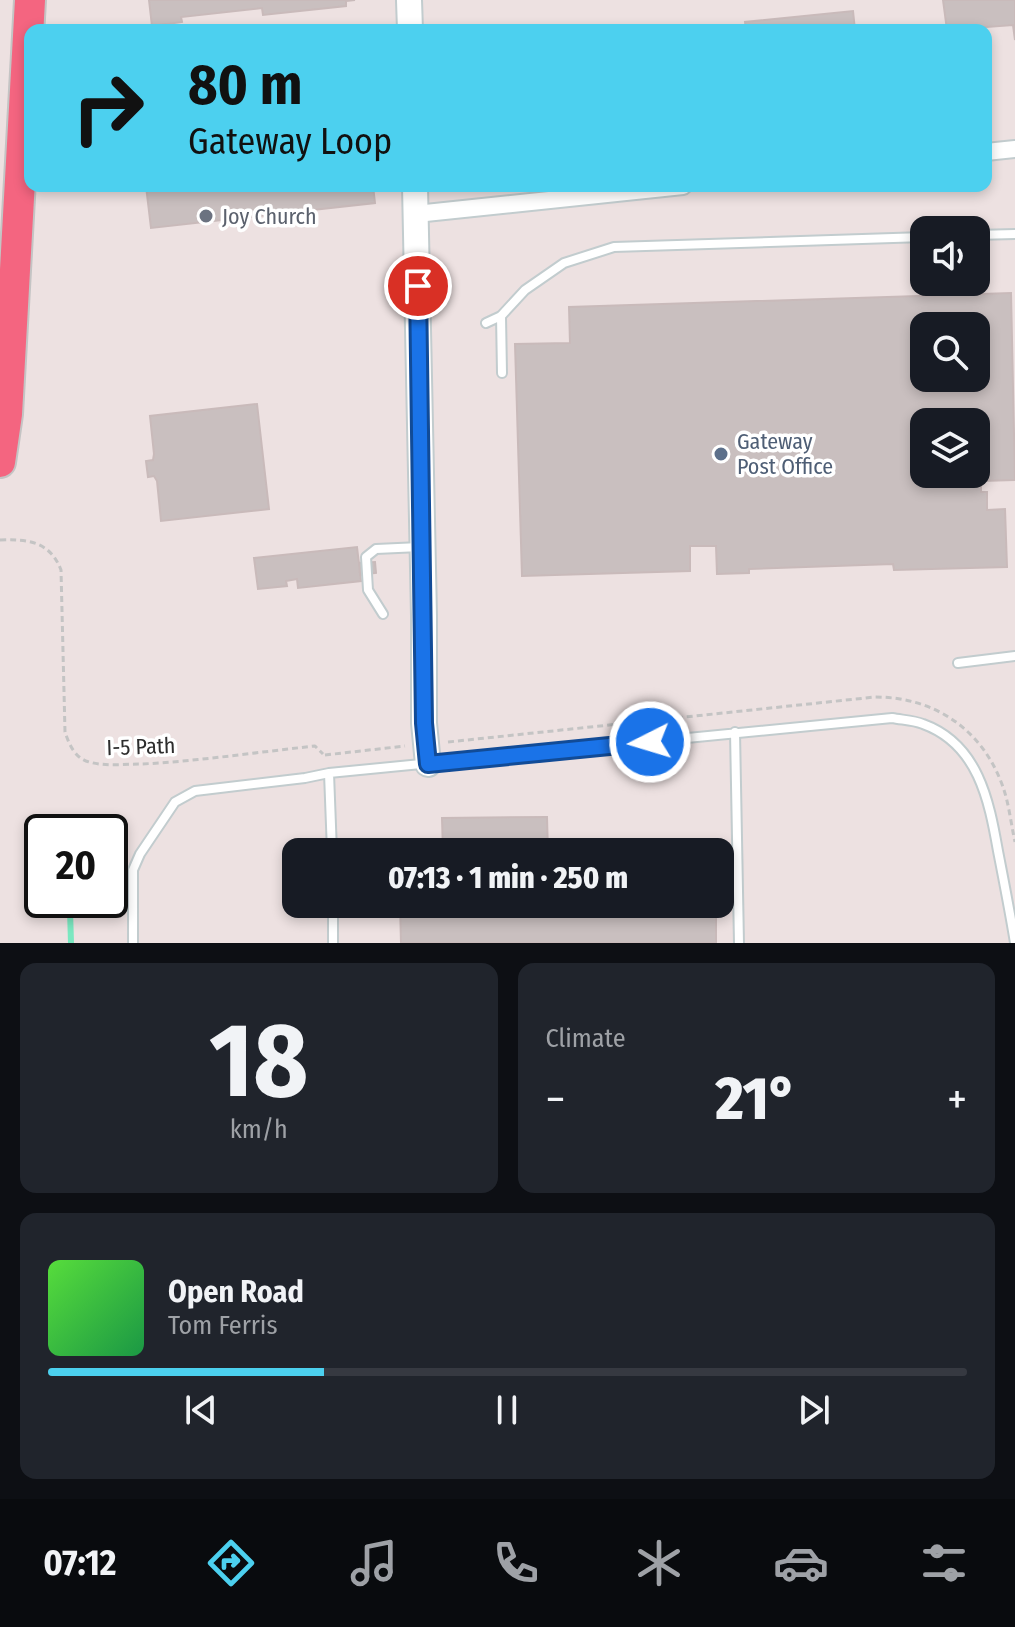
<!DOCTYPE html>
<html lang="en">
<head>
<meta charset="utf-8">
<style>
  :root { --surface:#171b24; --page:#20242c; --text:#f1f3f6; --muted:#9ea1a6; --line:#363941; --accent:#4cd0ef }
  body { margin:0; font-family:"Fira Sans Condensed",sans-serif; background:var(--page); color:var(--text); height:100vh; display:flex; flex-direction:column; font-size:30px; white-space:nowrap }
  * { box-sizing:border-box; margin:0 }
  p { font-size:26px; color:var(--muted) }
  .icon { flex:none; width:44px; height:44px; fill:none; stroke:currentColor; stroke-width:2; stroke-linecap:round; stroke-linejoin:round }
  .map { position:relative; height:943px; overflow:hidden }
  .panel { display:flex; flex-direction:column; gap:20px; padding:20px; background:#0d0f14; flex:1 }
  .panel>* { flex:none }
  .guide { position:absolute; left:24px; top:24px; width:968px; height:168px; border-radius:16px; box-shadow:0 4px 12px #0003; background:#4cd0ef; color:#111; overflow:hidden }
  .tools { position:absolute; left:910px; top:216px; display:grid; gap:16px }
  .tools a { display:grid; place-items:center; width:80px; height:80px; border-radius:16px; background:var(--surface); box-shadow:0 4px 12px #0003; font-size:40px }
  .speed { position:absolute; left:24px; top:814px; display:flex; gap:16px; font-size:40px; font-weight:700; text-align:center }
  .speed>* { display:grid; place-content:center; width:104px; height:104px; border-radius:50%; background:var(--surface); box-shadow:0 4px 12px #0003; line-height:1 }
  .speed .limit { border:4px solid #111; border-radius:12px; background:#fff; color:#111 }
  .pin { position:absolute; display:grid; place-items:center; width:68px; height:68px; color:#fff; margin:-34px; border:4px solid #fff; border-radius:50%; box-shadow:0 2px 8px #0007 }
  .me { position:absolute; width:88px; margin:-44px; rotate:265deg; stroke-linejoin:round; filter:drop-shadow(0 0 6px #0008) }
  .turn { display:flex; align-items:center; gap:28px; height:168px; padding:0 32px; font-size:36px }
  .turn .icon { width:104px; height:104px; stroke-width:2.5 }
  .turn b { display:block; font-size:56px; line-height:68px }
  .big { font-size:60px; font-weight:800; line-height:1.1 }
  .panel .widget { flex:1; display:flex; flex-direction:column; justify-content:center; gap:12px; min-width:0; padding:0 28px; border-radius:16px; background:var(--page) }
  .panel .dial { align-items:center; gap:0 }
  .dial b { font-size:104px; line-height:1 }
  .song { display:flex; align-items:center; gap:24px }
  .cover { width:96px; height:96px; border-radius:12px; background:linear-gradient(135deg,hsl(110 70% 55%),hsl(140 70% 35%)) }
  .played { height:8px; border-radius:4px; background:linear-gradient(90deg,var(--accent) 30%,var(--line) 30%) }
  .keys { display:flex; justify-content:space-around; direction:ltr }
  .heat { display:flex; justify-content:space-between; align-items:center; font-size:44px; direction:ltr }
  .panel .tiles { flex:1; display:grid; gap:20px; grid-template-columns:1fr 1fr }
  .widget:last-child { grid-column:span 2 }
  .trip { position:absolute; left:282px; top:838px; width:452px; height:80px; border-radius:16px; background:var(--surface); box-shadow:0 4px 12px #0003; font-weight:800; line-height:80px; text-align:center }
  .tab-bar { display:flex; height:128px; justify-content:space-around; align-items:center; background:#090b0e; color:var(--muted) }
  .tab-bar .icon { width:56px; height:56px }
  .tab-bar .current { color:var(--accent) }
  .tab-bar b { font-size:36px; color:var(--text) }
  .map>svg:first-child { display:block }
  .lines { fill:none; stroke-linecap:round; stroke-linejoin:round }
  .stream { stroke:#7be8c1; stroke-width:6 }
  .building { fill:#c9bfbf; stroke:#c9baba; stroke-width:2; fill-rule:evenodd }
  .lane-casing { stroke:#c2ccce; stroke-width:12 }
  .street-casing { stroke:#c2ccce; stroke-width:20 }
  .secondary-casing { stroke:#c2ccce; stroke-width:28 }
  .highway-casing { stroke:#c4c4c4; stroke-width:34 }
  .path { stroke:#c4c4c4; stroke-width:3; stroke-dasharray:6 4; stroke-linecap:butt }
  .lane { stroke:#fff; stroke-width:8 }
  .street { stroke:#fff; stroke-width:16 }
  .secondary { stroke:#fff; stroke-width:24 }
  .highway { stroke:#f46580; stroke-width:30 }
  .route-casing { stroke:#114b97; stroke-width:20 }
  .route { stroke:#1a73e8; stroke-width:14 }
  .worship-dot { fill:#6b7280; stroke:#fff; stroke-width:3 }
  .service-dot { fill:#5c6f8a; stroke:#fff; stroke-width:3 }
  .labels { text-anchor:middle; stroke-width:7; stroke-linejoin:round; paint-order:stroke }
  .worship-label { font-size:22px; fill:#5b616d; stroke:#fff; text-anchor:start }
  .service-label { font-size:22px; fill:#4e5e75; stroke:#fff; text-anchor:start }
  .street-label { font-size:22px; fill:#2d2d2d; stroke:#fff }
</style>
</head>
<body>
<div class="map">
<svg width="1015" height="943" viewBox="0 0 1015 943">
  <rect width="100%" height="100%" fill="#ede1e1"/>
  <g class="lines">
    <path class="stream" d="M70,910L71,943"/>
  </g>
  <path class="building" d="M149,0H355L346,1V6L263,15L262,8L181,17L182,22L152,26Z
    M943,0H1015V40L1013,25L947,30Z
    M853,11L855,30H746L745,22Z
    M146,186H373L375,203L151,228Z
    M1011,293L1015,480L981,481V492H987V510L1005,509L1007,567L894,570L893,564L749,569V573L717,574L716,546H690V571L522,576L515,344L570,343L569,307ZM924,326H976V378H924ZM924,422H976V474H924Z
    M257,404L269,509L161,521L157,481L154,476L148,477L146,461L153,460L154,454L150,416Z
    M357,547L361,581L298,588L297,579L286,581L287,586L258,589L254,558Z
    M375,562L376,573L360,575L359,563Z
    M547,817L548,852H443L442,818Z
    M400,904H716V943H401Z"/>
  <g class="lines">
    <defs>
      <path id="lane" d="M976,235L1015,234
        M501,316L502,373
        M486,323L501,316L525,290L564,263L614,247L924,237
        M383,614L368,590L366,557L376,549L420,547
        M958,663L1015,656
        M735,732L739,943
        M329,773L332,852
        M333,904V943
        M133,943V870L140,854L175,802L195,791L305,778L329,773L892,718C902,720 913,720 923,724C978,744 989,800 998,851C1004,882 1010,912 1015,943"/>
      <path id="street" d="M986,152L1015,149
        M416,214L683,186"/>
      <path id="secondary" d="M409,0L410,30
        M415,186L424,616V723L428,764"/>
      <path id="highway" d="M0,462L7,414L30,0"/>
    </defs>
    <use href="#lane" class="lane-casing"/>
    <use href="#street" class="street-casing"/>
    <use href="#secondary" class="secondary-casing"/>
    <use href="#highway" class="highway-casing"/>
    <path class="path" d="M0,540C27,539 50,541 61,570L65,732C69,744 74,756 86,761C103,767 124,764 142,764C200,761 258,752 315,746L323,754
      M448,742L875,697C935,697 983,730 1003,787C1009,804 1011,824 1015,842
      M325,755L405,746"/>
    <use href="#lane" class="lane"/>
    <use href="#street" class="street"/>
    <use href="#secondary" class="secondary"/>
    <use href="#highway" class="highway"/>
  </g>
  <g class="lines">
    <defs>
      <path id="route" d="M418,286L424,723L428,764L650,742"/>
    </defs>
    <use href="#route" class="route-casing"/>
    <use href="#route" class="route"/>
  </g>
  <circle class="worship-dot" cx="206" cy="216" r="8"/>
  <circle class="service-dot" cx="721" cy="454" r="8"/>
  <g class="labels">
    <g class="worship-label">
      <text x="222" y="224">Joy Church</text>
    </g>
    <g class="service-label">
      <text x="737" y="449">Gateway<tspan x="737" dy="25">Post Office</tspan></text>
    </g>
    <g class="street-label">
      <text transform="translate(141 746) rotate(-2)" y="8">I-5 Path</text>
    </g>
  </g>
</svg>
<div class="tools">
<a><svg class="icon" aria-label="sound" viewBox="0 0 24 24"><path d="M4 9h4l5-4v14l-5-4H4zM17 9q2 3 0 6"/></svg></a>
<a><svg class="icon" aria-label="search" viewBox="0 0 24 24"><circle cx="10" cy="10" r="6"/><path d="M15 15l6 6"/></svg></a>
<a><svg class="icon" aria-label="layers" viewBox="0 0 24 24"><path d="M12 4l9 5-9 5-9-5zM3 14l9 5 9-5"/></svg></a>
</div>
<div class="speed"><div class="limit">20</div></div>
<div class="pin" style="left:418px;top:286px;background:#d93025"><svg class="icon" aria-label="arrive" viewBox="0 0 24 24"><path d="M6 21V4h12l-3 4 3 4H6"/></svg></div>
<svg class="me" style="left:650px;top:742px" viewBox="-20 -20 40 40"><circle r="17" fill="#1a73e8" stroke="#fff" stroke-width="3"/><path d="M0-11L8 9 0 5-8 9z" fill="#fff"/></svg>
<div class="trip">07:13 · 1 min · 250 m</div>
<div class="guide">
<div class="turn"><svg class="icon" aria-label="right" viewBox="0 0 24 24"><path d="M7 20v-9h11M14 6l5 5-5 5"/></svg><div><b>80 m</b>Gateway Loop</div></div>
</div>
</div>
<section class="panel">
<div class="tiles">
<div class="widget dial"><b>18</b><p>km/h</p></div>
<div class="widget"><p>Climate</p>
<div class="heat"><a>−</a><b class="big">21°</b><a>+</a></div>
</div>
<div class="widget">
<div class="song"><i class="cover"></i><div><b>Open Road</b><p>Tom Ferris</p></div></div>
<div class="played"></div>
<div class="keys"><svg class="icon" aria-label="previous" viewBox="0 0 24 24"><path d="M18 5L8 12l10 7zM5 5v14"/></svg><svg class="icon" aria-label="pause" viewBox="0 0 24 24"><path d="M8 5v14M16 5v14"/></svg><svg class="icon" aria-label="next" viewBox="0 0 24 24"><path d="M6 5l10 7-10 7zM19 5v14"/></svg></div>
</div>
</div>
</section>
<nav class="tab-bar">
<b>07:12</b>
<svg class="icon current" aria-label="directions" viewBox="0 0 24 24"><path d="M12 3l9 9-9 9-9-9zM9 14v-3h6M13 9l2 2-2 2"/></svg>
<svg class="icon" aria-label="music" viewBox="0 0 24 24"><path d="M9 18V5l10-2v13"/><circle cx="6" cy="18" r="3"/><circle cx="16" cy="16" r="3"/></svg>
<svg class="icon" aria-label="phone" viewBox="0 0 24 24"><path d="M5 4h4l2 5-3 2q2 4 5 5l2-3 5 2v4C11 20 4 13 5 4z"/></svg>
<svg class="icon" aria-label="climate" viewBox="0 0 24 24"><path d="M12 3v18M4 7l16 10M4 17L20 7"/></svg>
<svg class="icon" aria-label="car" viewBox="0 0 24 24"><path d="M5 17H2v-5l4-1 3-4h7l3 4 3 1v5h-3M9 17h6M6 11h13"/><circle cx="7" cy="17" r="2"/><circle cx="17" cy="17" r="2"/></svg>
<svg class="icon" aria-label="filters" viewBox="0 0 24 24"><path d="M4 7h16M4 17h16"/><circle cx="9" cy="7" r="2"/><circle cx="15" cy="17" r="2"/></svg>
</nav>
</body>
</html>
